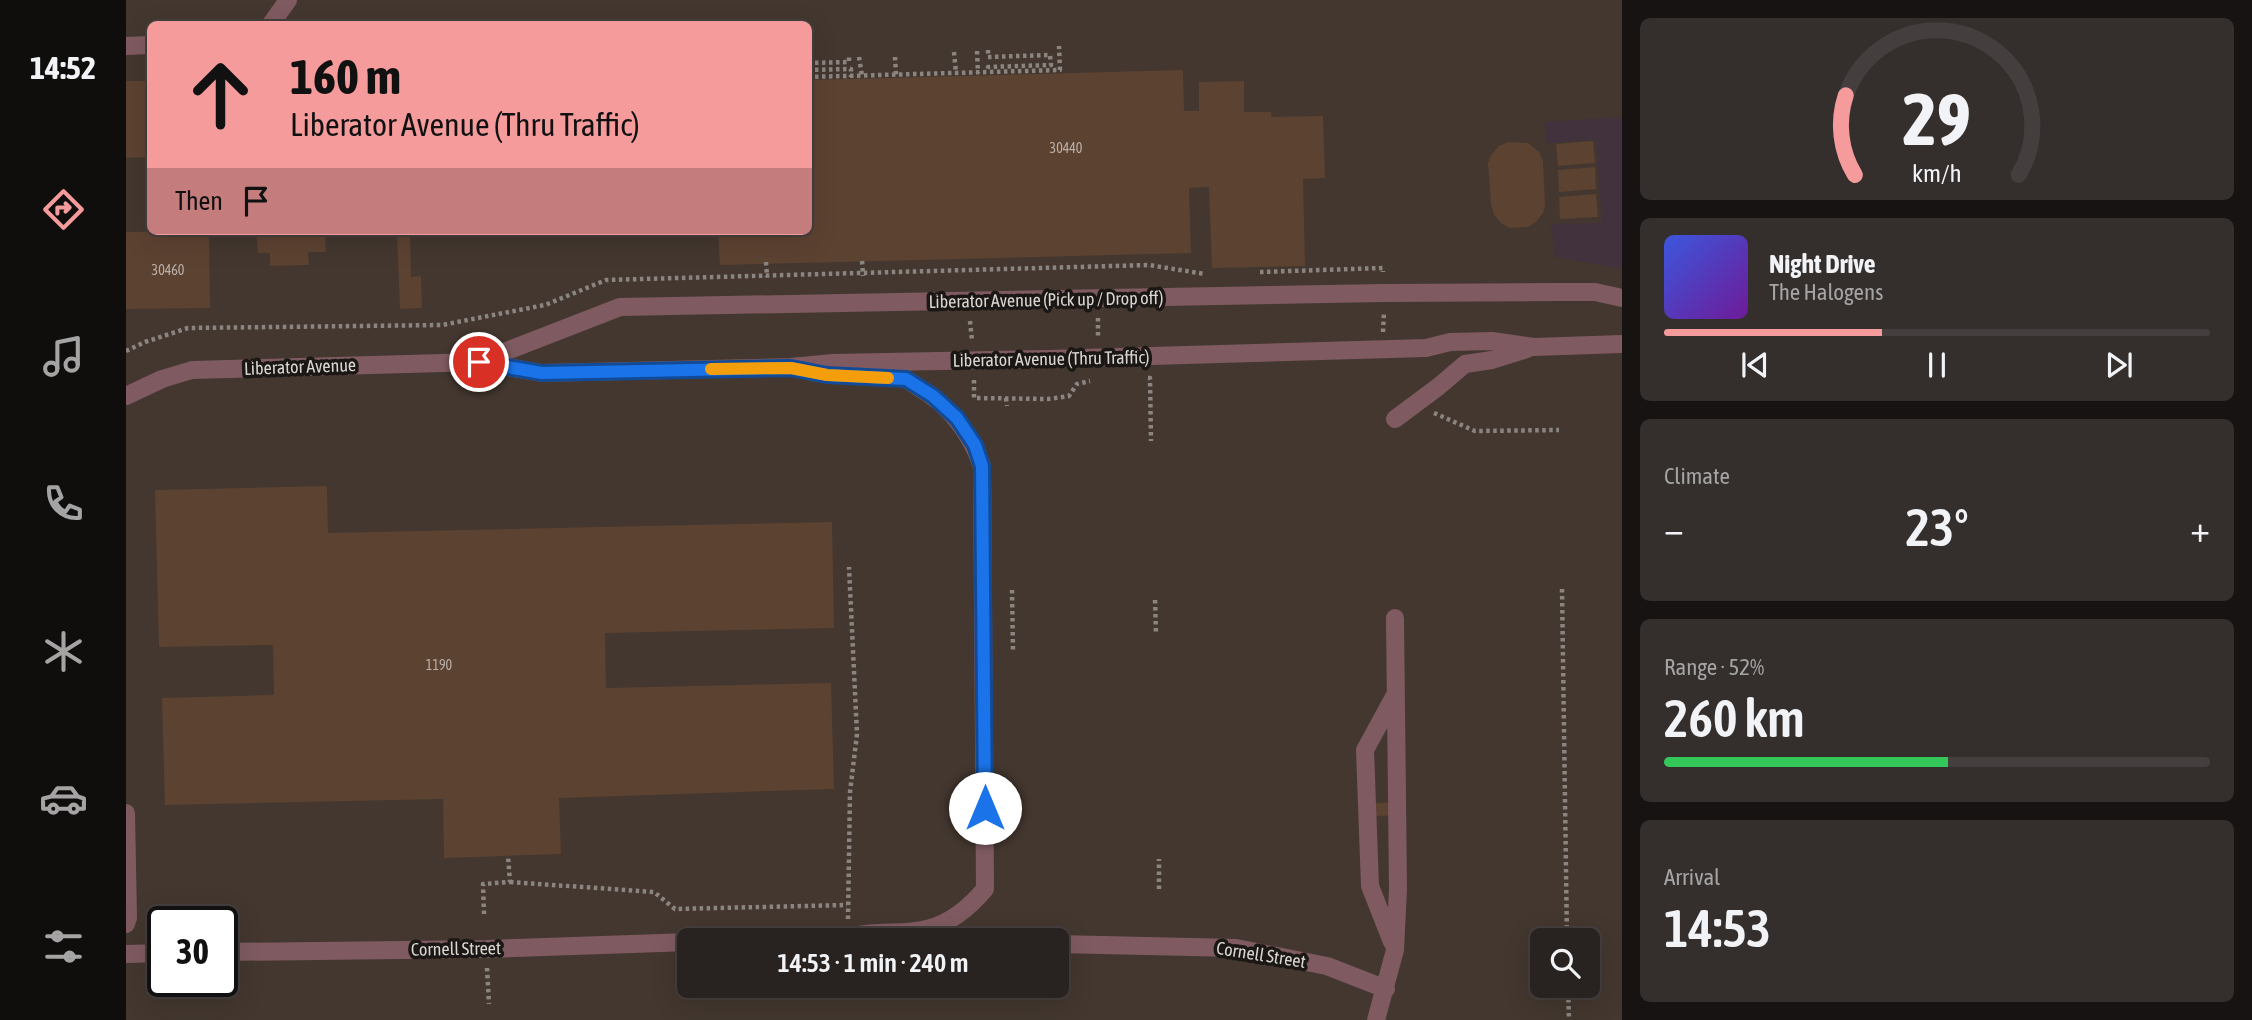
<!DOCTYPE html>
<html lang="en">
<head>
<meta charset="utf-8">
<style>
  :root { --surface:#282220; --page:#342f2d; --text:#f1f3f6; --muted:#a5a4a5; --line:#443f3e; --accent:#f59b9c }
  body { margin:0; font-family:"Asap Condensed",sans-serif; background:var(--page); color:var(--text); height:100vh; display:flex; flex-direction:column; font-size:26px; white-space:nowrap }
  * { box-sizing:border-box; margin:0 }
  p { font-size:23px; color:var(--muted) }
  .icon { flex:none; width:38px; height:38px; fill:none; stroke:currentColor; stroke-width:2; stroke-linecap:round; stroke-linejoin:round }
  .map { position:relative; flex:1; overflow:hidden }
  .details { display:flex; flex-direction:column; gap:18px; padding:18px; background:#161312; width:630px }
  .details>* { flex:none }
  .guide { position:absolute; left:21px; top:21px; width:665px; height:214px; border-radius:10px; box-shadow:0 7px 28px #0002,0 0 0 2px var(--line); background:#f59b9c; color:#111; overflow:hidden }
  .fabs { position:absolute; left:1404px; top:928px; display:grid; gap:14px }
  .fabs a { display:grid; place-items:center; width:70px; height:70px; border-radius:10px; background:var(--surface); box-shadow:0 7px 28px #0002,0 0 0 2px var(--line); font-size:35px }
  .speed { position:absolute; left:21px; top:906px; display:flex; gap:14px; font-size:35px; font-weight:700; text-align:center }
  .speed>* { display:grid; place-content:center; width:91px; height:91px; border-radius:50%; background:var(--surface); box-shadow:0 7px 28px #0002,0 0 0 2px var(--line); line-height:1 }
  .speed .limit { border:4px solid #111; border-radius:10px; background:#fff; color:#111 }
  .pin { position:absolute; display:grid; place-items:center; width:60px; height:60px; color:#fff; margin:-30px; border:4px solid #fff; border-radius:50%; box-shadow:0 2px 7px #0007 }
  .me { position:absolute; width:77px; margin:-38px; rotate:0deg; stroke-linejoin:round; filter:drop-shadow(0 0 5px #0008) }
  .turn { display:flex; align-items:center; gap:24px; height:147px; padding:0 28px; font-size:32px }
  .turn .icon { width:91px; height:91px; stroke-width:2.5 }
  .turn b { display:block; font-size:49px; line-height:60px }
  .then { display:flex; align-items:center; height:66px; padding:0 28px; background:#0003; gap:14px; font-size:26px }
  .big { font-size:52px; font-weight:600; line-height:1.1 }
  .details .card { flex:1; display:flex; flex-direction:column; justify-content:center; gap:10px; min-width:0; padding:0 24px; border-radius:10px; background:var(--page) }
  .details .dial { align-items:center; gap:0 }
  .dial svg { height:182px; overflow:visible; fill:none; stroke:var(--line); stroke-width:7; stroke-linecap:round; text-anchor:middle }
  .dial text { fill:var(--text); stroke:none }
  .song { display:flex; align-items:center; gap:21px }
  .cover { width:84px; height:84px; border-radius:10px; background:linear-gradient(135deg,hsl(230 70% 55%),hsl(280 70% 35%)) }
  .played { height:7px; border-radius:4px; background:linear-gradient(90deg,var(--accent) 40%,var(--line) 40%) }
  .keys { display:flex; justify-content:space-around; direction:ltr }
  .heat { display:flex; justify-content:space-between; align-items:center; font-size:38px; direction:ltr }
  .charge { height:10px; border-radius:5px; background:linear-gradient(90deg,#34c759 52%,var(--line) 0) }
  .trip { position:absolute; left:551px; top:928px; width:392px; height:70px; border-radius:10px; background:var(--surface); box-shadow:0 7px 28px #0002,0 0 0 2px var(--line); font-weight:600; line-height:70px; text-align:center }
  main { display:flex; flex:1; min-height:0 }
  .dock { display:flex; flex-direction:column; width:126px; justify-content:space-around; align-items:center; background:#100e0d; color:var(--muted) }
  .dock .icon { width:49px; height:49px }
  .dock .on { color:var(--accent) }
  .dock b { font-size:32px; color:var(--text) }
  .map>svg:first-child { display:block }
  .built { fill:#43372f; fill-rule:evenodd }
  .industrial { fill:#42323d }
  .building { fill:#5c4231 }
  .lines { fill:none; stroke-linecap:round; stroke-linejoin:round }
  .path { stroke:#8b8582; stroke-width:4.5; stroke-dasharray:3.5 3.5; stroke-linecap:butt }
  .minor { stroke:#7f5b61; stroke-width:18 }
  .route-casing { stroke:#114b97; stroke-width:18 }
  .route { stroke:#1a73e8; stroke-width:12 }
  .slow { stroke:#f59e0b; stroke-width:12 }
  .labels { text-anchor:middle; stroke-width:7; stroke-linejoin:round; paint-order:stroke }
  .number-label { font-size:14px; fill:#bab0aa }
  .street-label { font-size:18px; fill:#d9d5d2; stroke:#1a1715 }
</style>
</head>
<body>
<main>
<nav class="dock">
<b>14:52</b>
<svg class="icon on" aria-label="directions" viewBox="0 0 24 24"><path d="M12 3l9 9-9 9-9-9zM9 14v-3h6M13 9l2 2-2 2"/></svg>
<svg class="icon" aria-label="music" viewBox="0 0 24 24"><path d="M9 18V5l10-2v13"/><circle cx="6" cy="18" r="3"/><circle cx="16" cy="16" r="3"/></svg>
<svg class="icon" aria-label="phone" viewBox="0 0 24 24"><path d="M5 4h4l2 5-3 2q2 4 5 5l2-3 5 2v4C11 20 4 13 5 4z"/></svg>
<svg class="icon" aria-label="climate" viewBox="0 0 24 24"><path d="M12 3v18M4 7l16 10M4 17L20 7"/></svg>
<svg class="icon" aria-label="car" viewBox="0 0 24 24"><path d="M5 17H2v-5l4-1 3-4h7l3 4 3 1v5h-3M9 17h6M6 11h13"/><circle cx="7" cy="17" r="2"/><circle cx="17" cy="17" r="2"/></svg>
<svg class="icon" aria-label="filters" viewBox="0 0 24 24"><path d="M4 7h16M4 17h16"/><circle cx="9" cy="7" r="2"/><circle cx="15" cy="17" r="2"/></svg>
</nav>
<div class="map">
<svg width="1496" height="1020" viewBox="0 0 1496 1020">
  <rect width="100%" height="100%" fill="#352e2a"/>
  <path class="built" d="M0,0H1496V1020H0ZM24,24H682V231H24ZM37,922H96V982H37ZM564,940H931V985H564ZM1416,940H1461V985H1416Z"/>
  <path class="industrial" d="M1496,117V269L1429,257L1425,224L1476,223L1470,140L1420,143L1419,122Z"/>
  <path class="building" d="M1057,70L1058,111H1073V82L1118,81V112H1145V117L1197,116L1199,178L1177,179L1179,266L1086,268L1083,187L1063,188L1065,253L594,265L592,231H682V80Z
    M0,81H24V157L0,158Z
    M1467,141L1469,163L1432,166L1430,144Z
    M1382,142L1402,143L1413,152L1417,161L1419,205L1417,213L1410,222L1402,227L1384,228L1376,224L1368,215L1365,204L1362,163L1365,155L1373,146Z
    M1469,167L1470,189L1433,192L1432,170Z
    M1470,194L1472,217L1434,219L1433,197Z
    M71,231H83L84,308L0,309V232Z
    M143,231H182V235H199L200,252H182L183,265L144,266V253H132L131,236H143Z
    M284,232L285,277L295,276L296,308L274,309L271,233Z
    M201,486L202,533L706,522L708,628L479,633L480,688L705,683L708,789L433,798L435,854L318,858L317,799L39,805L36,698L148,695L147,645L33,647L29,490Z
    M1278,802V815L1248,816L1247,803Z"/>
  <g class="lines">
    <path class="path" d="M862,50V57L924,55L925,65L862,67V72
      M851,51L852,73
      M828,52L830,73
      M733,57L736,76
      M769,57L770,75
      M682,63L723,62V56
      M682,70L725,69V77
      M682,77L934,70L933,46
      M736,261L737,276
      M640,262L641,277
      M1134,272L1257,268V272
      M972,318V337
      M844,321L846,340
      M1257,332L1258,312
      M0,351L19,342L62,328L316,325L419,305L480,280L1023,265L1079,274
      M1022,378H1024L1025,441
      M848,380V398L922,399L943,396L951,384L964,381
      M880,398L881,406
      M1308,413L1349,431L1433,430
      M1436,589L1441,940
      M886,590L887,651
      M1029,600L1030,634
      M384,882L528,892L549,909L721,905
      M1033,889V859
      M358,914L357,884L384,882L382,856
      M722,919L724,792L731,734L723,567
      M361,968L363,1004
      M1442,985L1443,1020"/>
    <path class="minor" d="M145,24L162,0
      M0,46L24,45
      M355,361L494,307L1257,293L1425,292H1469L1496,298
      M685,372C716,378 748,373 778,379C783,380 788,384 792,387C823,405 844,432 856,466L859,889C843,908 825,923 801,929C777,936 752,929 724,937
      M0,396L36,379L66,370L353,362L416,373L665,367L707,363L922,359L1300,348L1324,342L1366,341L1408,347L1496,344
      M1269,419L1312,387L1339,364L1366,360L1401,349
      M0,813L2,918L0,924
      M649,940L724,937L728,940
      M1266,942L1244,886L1239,750L1269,695
      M931,944L1110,948L1201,966L1260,989
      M96,952L360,949L564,942
      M0,954L37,953
      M1250,1020L1269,950L1272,889L1269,618"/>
  </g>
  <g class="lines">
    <defs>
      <path id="route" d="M353,362L416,373L665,368L701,375L780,379L807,396L831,418L849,445L856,466L859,808"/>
    </defs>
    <use href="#route" class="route-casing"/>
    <use href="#route" class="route"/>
    <path class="slow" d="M585,369L665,368L701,375L762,378"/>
  </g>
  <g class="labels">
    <g class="number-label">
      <text x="940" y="153">30440</text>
      <text x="42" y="275">30460</text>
      <text x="313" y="670">1190</text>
    </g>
    <g class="street-label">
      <text transform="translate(920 300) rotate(-1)" y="6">Liberator Avenue (Pick up / Drop off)</text>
      <text transform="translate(925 359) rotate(-1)" y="6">Liberator Avenue (Thru Traffic)</text>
      <text transform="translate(174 367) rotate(-2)" y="6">Liberator Avenue</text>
      <text transform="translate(330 949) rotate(-1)" y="6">Cornell Street</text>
      <text transform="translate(1135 955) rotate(9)" y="6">Cornell Street</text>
    </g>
  </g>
</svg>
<div class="fabs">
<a><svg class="icon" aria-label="search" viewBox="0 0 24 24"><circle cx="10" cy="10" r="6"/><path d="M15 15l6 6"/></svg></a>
</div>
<div class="speed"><div class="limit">30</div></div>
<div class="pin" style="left:353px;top:362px;background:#d93025"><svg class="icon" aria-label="arrive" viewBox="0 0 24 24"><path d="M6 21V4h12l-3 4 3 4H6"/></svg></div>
<svg class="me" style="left:859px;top:808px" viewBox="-20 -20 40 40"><circle r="19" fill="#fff"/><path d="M0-13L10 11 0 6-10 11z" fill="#1a73e8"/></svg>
<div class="trip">14:53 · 1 min · 240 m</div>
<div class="guide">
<div class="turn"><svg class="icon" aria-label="ahead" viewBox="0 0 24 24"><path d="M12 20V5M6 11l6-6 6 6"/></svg><div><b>160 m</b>Liberator Avenue (Thru Traffic)</div></div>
<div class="then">Then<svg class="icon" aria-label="arrive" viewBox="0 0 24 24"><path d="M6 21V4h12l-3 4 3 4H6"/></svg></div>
</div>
</div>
<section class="details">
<div class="card dial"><svg viewBox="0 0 100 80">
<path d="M14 69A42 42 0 1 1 86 69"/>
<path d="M14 69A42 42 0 0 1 10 34" stroke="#f59b9c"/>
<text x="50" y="56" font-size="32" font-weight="700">29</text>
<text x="50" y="72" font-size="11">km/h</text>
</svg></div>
<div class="card">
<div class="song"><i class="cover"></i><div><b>Night Drive</b><p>The Halogens</p></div></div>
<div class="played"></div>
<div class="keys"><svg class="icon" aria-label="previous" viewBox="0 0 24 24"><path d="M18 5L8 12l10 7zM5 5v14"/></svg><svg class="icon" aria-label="pause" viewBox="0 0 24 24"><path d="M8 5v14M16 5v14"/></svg><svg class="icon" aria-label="next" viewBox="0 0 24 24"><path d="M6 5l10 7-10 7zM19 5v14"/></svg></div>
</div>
<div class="card"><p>Climate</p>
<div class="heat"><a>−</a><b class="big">23°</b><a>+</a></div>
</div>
<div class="card"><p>Range · 52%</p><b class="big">260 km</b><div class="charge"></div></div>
<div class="card"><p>Arrival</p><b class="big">14:53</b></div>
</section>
</main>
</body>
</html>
